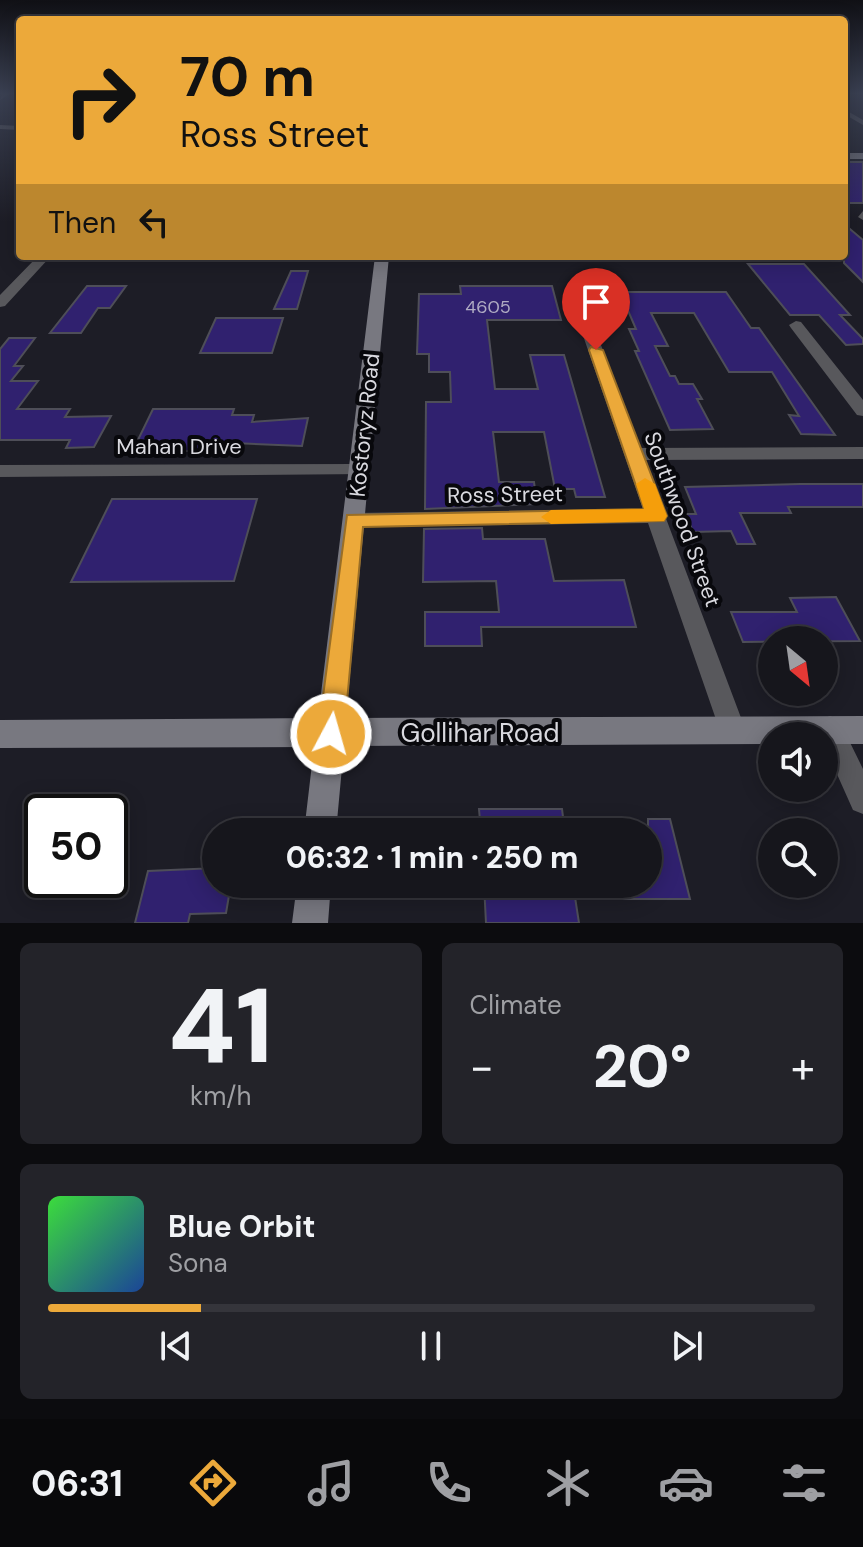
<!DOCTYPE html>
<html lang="en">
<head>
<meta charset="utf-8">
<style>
  :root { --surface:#16161c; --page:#232329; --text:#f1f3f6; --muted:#9e9fa3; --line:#35353b; --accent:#eca93a }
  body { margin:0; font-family:"DM Sans",sans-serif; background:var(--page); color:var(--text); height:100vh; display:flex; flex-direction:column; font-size:30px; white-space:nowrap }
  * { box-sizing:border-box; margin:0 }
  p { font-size:26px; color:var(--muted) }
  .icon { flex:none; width:44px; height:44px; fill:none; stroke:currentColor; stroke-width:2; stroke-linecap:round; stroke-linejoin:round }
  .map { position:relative; height:923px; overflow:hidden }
  .panel { display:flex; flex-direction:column; gap:20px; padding:20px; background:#0c0c0f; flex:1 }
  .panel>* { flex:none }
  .hud { position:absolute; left:16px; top:16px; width:832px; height:244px; border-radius:8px; box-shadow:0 4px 20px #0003,0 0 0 2px var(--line); background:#eca93a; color:#111; overflow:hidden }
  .needle { width:52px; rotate:151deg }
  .tools { position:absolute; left:758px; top:626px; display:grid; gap:16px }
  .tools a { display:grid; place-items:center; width:80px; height:80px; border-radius:50%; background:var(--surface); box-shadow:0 4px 20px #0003,0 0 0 2px var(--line); font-size:40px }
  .speed { position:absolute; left:24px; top:794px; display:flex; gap:16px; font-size:40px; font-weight:700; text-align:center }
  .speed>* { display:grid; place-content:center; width:104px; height:104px; border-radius:50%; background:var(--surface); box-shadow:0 4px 20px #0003,0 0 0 2px var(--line); line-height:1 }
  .speed .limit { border:4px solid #111; border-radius:12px; background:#fff; color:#111 }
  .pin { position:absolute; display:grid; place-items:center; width:68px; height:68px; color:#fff; margin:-82px -34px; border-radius:50% 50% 50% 0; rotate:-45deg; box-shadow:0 0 8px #0007 }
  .pin .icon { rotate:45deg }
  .me { position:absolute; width:88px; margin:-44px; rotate:6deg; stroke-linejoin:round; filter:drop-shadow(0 0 6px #0008) }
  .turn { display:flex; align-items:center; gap:28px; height:168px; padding:0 32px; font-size:36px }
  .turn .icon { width:104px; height:104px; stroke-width:2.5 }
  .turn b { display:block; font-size:56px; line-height:68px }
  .then { display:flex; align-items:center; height:76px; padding:0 32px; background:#0003; gap:16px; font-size:30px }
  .big { font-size:60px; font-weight:800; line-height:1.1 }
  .panel .card { flex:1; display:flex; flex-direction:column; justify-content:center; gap:12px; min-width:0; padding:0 28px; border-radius:12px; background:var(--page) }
  .panel .dial { align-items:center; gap:0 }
  .dial b { font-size:104px; line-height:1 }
  .song { display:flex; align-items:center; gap:24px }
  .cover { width:96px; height:96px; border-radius:12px; background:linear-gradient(135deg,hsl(120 70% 55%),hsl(220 70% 35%)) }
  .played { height:8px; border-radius:4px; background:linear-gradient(90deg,var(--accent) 20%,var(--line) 20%) }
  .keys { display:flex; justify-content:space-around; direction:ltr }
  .heat { display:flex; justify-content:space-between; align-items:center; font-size:44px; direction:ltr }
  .panel .tiles { flex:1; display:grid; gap:20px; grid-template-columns:1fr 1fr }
  .card:last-child { grid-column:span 2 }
  .trip { position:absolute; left:202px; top:818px; width:460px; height:80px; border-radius:40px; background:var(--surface); box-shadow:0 4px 20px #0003,0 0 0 2px var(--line); font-weight:800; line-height:80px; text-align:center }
  .tab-bar { display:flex; height:128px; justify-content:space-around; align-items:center; background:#09090b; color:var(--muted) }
  .tab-bar .icon { width:56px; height:56px }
  .tab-bar .selected { color:var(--accent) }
  .tab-bar b { font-size:36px; color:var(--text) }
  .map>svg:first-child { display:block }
  .building { fill:#30216f; stroke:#4e4e58; stroke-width:2 }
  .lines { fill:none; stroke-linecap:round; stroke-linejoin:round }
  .street { fill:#58585c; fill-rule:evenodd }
  .secondary { fill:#787880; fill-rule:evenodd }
  .route { fill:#eca93a; stroke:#996e26; stroke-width:2 }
  .slow { fill:#f59e0b }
  .labels { text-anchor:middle; stroke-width:8; stroke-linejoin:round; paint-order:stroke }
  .number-label { font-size:18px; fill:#afabc3 }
  .street-label { font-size:22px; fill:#d9d9df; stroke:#08080c }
  .near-street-label { font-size:26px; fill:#d9d9df; stroke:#08080c }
</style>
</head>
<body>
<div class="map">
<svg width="863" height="923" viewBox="0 0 863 923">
  <rect width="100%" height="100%" fill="#1d1d26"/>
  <path class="building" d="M844,162H863V203H844Z
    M844,224L863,240V282L844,263Z
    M748,264H804L850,315H840L863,339V344L846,345L819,315H790Z
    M291,271H308L297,309H274Z
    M87,286H126L110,308H98L81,333H50Z
    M460,286H552L561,320H487L495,389H538L530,355H564L605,497H576L574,489H555L544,432H493L499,482H534L537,504L425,509L426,402H451L450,372H429V354H417L419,294H461Z
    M620,292H726L751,328H759L835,435L801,434L789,415L799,416L772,372H729L694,313H651L668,346H655L670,376H675L679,384H693L702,399H697L713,429L670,430L635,351H639L629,329H636Z
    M216,318H283L272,353H200Z
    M9,338H35L14,366H23L11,381H38L17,409H70L65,417L111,416L94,447L66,448L70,440H0V349Z
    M153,409H234L232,415H254L252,422L308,418L302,446L234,443L232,447H213L211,451H181L184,445L135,446Z
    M800,484H863V507H788L791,513H740L755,544H737L731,531L693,532L686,514H696L685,487Z
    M112,499H257L234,581L71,582Z
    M482,528L483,539H545L554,581L624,580L636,627H481L482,646H425V612H499L496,581L423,582L424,529Z
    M836,597L860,641L743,642L731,612H797L790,598Z
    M479,809H562L565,832H481Z
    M648,819H670L690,899H617V884H648Z
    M216,868V884H231L226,913L190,914L188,923H135L148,871Z
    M484,884H573L579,923H486Z"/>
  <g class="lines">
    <path class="street" d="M3,93H11L0,100Z
      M844,109L863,120V125L844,114Z
      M0,125L20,126V130L0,129Z
      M863,211V220L858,217Z
      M38,256H51L5,306L0,307V295Z
      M586,320L593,324L640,448L863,447V459L644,460L746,731L742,740L733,744L724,740L720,731L648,523L354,527L347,525L344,520L347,515L354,513L643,509L579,324Z
      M796,321L801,322L863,400V416L857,415L791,328L789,325Z
      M359,464L365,466L368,470L365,474L0,477V465Z
      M830,716L839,720L863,769V814L853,810L824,745V736H820L817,729L821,720Z"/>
    <path class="secondary" d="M844,153H863V159H844Z
      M375,256H389L346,718L863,716V744H824V736H772V744L344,746L336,832H304L314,747L0,748V720L318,718Z
      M297,884H331L328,923H292Z"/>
  </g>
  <linearGradient id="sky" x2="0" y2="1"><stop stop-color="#101015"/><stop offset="0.42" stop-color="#3a4052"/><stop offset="1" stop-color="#3a4052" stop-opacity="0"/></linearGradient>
  <rect width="863" height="222" fill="url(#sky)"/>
  <path class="route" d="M591,347L603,350L667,516L664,521L363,527L344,734L340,743L331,746L321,743L318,734L347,515L644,509L589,350Z"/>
  <path class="slow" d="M645,478L655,484L667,516L664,521L551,524L541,517L551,510L644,509L636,484Z"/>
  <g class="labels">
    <g class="number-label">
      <text x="488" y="313">4605</text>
    </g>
    <g class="street-label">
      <text transform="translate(364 425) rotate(-84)" y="8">Kostoryz Road</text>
      <text x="179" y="454">Mahan Drive</text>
      <text transform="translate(505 494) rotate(-1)" y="8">Ross Street</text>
      <text transform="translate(683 519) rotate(70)" y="8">Southwood Street</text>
    </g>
    <g class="near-street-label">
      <text x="480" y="742">Gollihar Road</text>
    </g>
  </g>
</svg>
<div class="tools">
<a><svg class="needle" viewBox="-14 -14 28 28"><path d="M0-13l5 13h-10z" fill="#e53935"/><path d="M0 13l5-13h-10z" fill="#9e9fa3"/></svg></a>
<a><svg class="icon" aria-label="sound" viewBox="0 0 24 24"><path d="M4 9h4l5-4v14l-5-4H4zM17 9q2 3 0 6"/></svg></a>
<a><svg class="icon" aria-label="search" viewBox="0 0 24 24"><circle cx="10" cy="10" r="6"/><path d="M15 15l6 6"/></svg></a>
</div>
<div class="speed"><div class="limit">50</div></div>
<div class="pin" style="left:596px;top:350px;background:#d93025"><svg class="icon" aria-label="arrive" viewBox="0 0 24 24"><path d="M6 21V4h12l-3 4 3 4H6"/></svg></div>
<svg class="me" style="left:331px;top:734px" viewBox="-20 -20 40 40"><circle r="17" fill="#eca93a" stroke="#fff" stroke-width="3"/><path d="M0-11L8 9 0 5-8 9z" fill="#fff"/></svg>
<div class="trip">06:32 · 1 min · 250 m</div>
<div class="hud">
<div class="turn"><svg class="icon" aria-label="right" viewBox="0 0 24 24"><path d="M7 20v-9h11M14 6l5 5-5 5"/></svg><div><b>70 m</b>Ross Street</div></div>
<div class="then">Then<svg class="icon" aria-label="left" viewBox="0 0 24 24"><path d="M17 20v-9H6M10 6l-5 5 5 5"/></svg></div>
</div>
</div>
<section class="panel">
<div class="tiles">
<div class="card dial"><b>41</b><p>km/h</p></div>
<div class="card"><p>Climate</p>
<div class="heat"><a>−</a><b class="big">20°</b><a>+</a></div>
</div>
<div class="card">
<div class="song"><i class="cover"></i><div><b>Blue Orbit</b><p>Sona</p></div></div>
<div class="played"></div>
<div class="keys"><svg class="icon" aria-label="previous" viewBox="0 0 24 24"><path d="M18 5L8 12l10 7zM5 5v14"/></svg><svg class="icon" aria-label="pause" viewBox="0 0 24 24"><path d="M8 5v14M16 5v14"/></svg><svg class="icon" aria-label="next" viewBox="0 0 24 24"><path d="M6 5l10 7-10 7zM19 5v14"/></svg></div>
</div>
</div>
</section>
<nav class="tab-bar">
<b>06:31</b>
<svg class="icon selected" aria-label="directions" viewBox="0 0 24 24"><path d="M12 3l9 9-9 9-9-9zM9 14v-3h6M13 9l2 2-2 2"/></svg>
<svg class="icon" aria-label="music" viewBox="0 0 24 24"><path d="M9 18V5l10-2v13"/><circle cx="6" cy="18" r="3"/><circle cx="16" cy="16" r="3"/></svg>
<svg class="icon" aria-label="phone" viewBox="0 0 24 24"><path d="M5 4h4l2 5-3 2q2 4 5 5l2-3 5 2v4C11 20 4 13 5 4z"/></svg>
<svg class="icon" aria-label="climate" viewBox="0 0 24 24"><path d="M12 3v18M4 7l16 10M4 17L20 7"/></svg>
<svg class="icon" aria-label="car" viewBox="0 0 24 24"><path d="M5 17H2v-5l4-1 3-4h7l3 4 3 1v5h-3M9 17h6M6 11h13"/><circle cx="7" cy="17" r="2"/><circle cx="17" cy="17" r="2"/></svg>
<svg class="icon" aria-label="filters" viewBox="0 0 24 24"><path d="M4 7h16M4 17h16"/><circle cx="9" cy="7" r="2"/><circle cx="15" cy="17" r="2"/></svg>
</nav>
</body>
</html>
